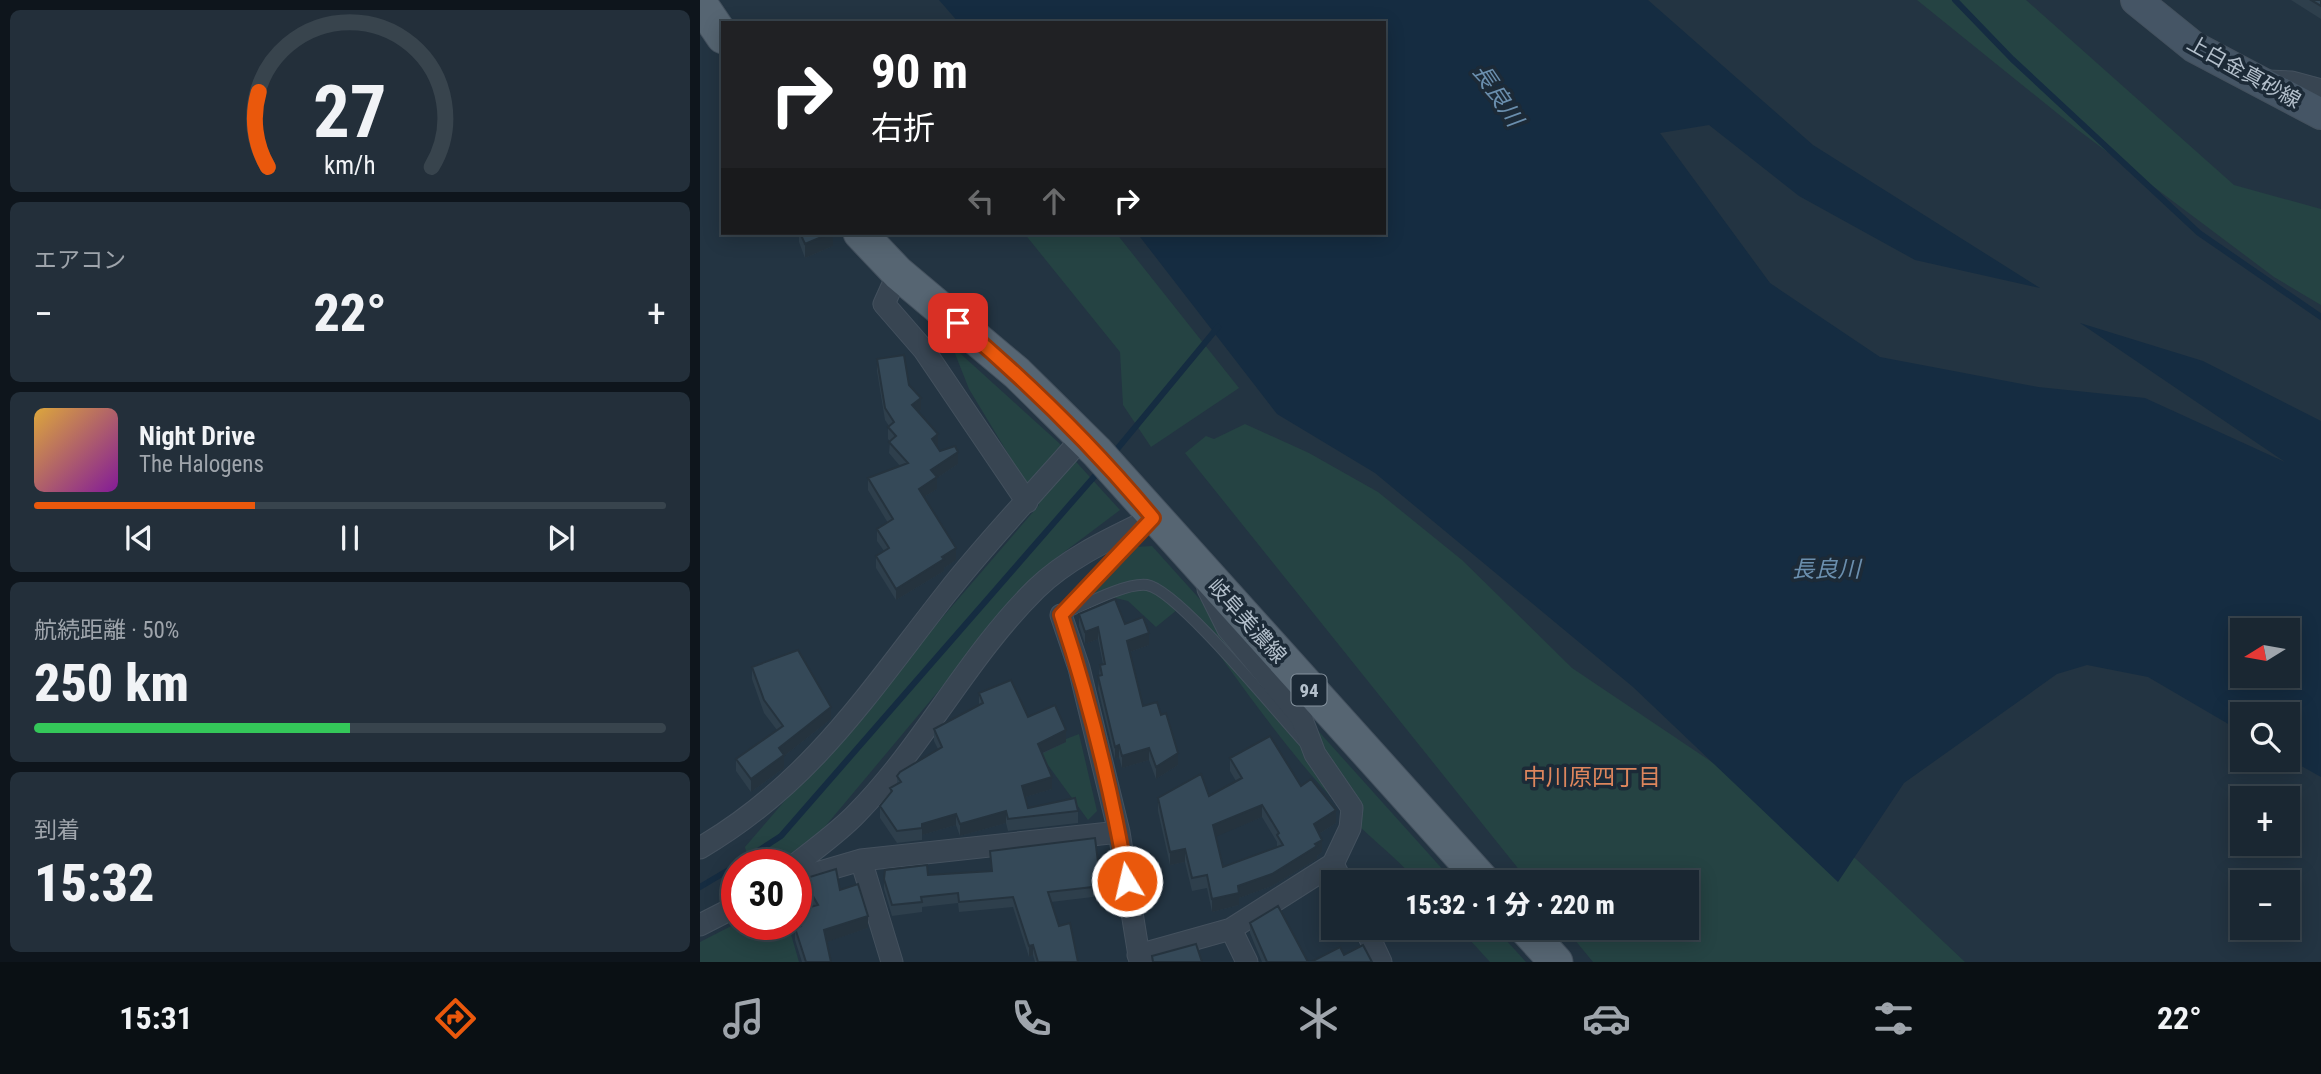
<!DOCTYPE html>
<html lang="ja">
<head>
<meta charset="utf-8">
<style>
  :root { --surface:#1a2732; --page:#232f3a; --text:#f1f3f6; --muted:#9fa5ac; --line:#38444d; --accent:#ea580c }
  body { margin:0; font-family:"Roboto Condensed","Noto Sans JP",sans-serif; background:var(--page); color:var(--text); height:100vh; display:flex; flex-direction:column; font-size:26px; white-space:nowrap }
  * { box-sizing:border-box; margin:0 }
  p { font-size:23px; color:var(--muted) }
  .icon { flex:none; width:38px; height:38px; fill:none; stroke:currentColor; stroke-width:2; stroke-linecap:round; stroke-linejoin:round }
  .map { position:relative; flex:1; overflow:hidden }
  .drawer { display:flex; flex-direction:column; gap:10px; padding:10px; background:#0e151c; width:700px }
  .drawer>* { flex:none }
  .banner { position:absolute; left:21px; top:21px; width:665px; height:214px; border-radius:0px; box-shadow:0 4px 18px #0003,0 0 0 2px var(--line); background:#202124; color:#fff; overflow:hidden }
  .needle { width:46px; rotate:259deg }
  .buttons { position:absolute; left:1530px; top:618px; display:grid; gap:14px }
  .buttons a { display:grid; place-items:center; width:70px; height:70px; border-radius:0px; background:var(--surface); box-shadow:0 4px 18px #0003,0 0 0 2px var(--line); font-size:35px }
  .speed { position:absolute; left:21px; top:849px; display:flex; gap:14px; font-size:35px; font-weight:700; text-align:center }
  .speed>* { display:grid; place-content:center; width:91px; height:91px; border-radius:50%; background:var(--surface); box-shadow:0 4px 18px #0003,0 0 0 2px var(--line); line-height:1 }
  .speed .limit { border:10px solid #d22; background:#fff; color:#111 }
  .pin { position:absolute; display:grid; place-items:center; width:60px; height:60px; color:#fff; margin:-30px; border-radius:14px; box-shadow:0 4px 10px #0006 }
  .me { position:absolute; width:77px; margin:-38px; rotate:351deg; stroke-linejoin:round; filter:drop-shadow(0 0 5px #0008) }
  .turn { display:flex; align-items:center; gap:24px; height:147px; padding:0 35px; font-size:32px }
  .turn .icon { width:91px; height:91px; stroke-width:2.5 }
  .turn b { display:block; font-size:49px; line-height:60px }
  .lanes { display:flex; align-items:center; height:66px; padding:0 35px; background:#0003; justify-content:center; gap:35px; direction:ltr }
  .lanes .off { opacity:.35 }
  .big { font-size:52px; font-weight:800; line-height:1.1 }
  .drawer .card { flex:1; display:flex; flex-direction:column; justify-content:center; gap:10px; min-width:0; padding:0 24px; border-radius:10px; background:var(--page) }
  .drawer .dial { align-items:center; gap:0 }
  .dial svg { height:182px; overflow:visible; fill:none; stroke:var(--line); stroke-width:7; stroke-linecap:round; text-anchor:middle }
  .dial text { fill:var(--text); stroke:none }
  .song { display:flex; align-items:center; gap:21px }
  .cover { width:84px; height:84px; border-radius:10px; background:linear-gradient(135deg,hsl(40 70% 55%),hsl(290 70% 35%)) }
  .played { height:7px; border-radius:4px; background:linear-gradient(90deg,var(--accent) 35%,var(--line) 35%) }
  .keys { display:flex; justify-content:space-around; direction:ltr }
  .heat { display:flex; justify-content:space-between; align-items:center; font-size:38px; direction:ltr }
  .charge { height:10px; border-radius:5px; background:linear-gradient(90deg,#34c759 50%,var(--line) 0) }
  .trip { position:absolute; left:621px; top:870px; width:378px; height:70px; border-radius:0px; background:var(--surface); box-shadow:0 4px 18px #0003,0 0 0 2px var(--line); font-weight:800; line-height:70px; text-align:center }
  .tab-bar { display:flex; height:112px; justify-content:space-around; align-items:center; background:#0a1014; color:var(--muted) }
  .tab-bar .icon { width:49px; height:49px }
  .tab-bar .current { color:var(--accent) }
  .tab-bar b { font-size:32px; color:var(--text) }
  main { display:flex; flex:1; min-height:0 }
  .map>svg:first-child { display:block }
  .green { fill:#254343 }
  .water { fill:#152c41; fill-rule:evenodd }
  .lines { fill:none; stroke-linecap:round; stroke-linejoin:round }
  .stream { stroke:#152c41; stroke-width:6 }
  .lane-casing { stroke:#44515e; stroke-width:12 }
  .street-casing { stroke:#44515e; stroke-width:23 }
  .secondary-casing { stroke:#44515e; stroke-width:32 }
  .primary-casing { stroke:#44515e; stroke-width:35 }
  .lane { stroke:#384552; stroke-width:10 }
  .street { stroke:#384552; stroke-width:21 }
  .secondary { stroke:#455565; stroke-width:30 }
  .primary { stroke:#566572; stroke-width:33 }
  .wall { fill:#2e3f4c; fill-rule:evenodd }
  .shaded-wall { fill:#25333e }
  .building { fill:#354958; stroke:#25333e; stroke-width:2; fill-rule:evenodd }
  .route-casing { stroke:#983908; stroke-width:18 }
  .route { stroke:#ea580c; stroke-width:12 }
  .labels { text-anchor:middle; stroke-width:7; stroke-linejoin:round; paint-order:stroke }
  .shield { fill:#1c2a37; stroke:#86939f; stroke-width:2 }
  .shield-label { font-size:19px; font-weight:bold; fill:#b4c0cc }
  .street-label { font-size:21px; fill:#b4c0cc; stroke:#1c2a37 }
  .water-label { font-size:23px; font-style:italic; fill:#6b8fae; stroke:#1c2a37 }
  .neighbourhood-label { font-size:23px; fill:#de865d; stroke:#1c2a37 }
</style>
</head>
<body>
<main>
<section class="drawer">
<div class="card dial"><svg viewBox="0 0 100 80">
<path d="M14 69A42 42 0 1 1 86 69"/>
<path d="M14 69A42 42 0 0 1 10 36" stroke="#ea580c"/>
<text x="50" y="56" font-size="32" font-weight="700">27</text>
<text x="50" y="72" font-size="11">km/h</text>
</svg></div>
<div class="card"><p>エアコン</p>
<div class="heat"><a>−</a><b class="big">22°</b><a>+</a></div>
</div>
<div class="card">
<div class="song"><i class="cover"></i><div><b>Night Drive</b><p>The Halogens</p></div></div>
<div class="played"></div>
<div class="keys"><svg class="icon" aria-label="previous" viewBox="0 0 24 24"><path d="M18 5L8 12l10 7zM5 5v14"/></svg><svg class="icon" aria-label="pause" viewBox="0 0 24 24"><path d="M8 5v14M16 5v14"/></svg><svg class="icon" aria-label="next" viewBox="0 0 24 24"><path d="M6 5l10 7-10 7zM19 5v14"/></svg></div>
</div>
<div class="card"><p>航続距離 · 50%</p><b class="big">250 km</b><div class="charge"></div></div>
<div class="card"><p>到着</p><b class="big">15:32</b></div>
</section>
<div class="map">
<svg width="1621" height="962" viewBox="0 0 1621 962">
  <rect width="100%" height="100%" fill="#233442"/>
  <path class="green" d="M1217,0H1326L1534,185L1621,209V305L1574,277L1378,130Z
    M324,233H416L539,388L451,447L423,405L420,352Z
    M252,346L358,442L420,510L339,571L123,829L77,864H49L45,847L339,505L269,389Z
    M545,424L609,453L678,492L762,560L872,668L1156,859L1265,962H893L865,928H987V882H829L485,453L506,436L514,439Z
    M452,546L754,882H718C694,855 665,834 641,808C582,746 534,674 483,605L456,627L428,601L394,593L435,547Z
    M379,734L397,811L388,820L337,750Z
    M37,923L88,924L99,962H0V942Z
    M759,928H795L826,962H790Z"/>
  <path class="water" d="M239,0H948L1113,145L1340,288L1215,260L1099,196L1009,125L960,133L1070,283L1180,357L1338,387L1445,398L1585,462L1380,323L1503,361L1621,421V777L1587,758V714H1542V732L1448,677L1387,665L1357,674L1204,783L1138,882L933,687L675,473L577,414L437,233H684V23H259ZM1542,630H1587V676H1542Z"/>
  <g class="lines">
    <path class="stream" d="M1255,0L1312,59L1499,233L1621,317
      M413,454L518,327
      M38,864L81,836L400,470
      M0,887L37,865"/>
    <defs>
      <path id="lane" d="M363,612L441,530
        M361,615C382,606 426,582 447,585C478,590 578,714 605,743"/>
      <path id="street" d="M1567,81L1592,82L1621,90
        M198,273L184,304L224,350L327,502
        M508,589L528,629L601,717L615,754L652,808L650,828L633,864
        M361,615L379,668L419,832L440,962
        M0,848C111,783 168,693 246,594C288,540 337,490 382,438
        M161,860L192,962
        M96,864C116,848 139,832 157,813C224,745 267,657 336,589C369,557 412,538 453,518
        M96,879L161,860L419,832
        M0,925L37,906
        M665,928L681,962
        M531,929L547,962
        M438,955L531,929L633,864L642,882"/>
      <path id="secondary" d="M1436,0L1494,47L1621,114"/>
      <path id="primary" d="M0,3L23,37
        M160,233L198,273L317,373L397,452L784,882
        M825,928L856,962"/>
    </defs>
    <use href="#lane" class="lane-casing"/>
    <use href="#street" class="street-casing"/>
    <use href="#secondary" class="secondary-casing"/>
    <use href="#primary" class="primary-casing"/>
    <use href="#lane" class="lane"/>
    <use href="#street" class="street"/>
    <use href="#secondary" class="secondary"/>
    <use href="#primary" class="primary"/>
  </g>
  <path class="wall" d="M1591,0H1621V19Z
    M99,233H133V246L105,258L99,242Z
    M177,359L209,385L221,410L218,412L238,446L237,447L240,451L258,464L237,478V489L224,497L256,560L244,568V571L196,600L176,568V556L184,551L177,541V529L188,523L168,490V478L200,466L189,453L190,441L188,439V427L189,426L185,420L177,371Z
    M379,614L425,624L449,645L430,652L443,706L478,765L456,779L449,760L422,768L419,757L415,759L398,689L400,665L403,664L398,639L385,644L379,626Z
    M52,667L131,719L84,756V768L51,792L36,771V759L77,730L64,713L52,679Z
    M279,693L328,717L366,742L342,754L352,789L325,797L328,808L378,811V823L308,831L306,823L260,836L256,825L222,835V840L197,843L180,818V806L190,793V788L197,784V776L238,749L234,741V729L279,705Z
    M530,758L601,786L636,823L619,834L622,852L617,856V859L572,886L539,898V905L512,912L507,888L492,891L485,862L470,865L458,811V798L509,796L536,781L530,771ZM562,817L577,842V847L523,867L516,836Z
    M290,851L401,886V896L351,902L359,926L378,962H335L333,955L329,957L313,907L259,912L258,903L222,907V912L192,916L184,889V879L291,871Z
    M103,879L140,890L168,928L126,942L131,962H102L95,940V928L97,927L96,911L112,907L103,891Z
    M550,923L608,962H562L550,933Z"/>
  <path class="shaded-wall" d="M131,233H133V246L105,258V244Z
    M221,398V410L212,417V405Z
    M238,434V446L232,451V439Z
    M258,452V464L237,478V489L219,500V489L231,470Z
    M256,548V560L244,568V571L196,600V589Z
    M398,627V639L385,644V632Z
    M449,633V645L427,653V641Z
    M131,707V719L84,756V768L51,792V779L79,748Z
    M366,730V742L338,755V744Z
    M419,745V757L415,759V747Z
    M449,748V760L422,768V756Z
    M478,753V765L456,779V767Z
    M352,777V789L322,798V786Z
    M562,805V817L513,838V825Z
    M636,810V823L614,837V824Z
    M306,811V823L260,836V824Z
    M256,814V825L222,835V824Z
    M622,840V852L617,856V859L572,886L539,898V905L512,912V899Z
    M485,849V862L470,865V852Z
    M168,916V928L124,943V930Z
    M333,945V955L329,957V946Z"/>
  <path class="building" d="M1611,0H1621V6Z
    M100,233H131L105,244Z
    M204,355L209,385L221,398L212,405L238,434L232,439L240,451L255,446L258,452L231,470L237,477L219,489L256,548L242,557L244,559L196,589L176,556L189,548L177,529L193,519L168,478L208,463L189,442L196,436L188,427L194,422L185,408L177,359Z
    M415,599L425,624L443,617L449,633L427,641L443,706L457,702L461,715L466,713L478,753L456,767L449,748L422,756L419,745L415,747L398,676L402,675L400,665L405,664L398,627L385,632L379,614Z
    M98,650L131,707L79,748L84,755L51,779L36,759L83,726L64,700L52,667Z
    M311,680L328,717L355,705L366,730L338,744L352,777L322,786L328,808L375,798L378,811L308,819L306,811L260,824L256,814L222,824V828L197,831L180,806L192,791L190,788L201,782L197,776L200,772L242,747L234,729L283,703L279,693Z
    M570,736L601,786L611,779L636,810L614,824L622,840L615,844L617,846L572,874L538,886L539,893L512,899L507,875L492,878L485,849L470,852L458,798L501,774L509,796L542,778L530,758ZM562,805L579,833L577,835L583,845L523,867L513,825Z
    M395,838L401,886L348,892L359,926L370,923L378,962H338L333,945L329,946L313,897L259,902L258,893L221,897L222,902L192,905L184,879L185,870L227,865L228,875L292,871L290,851Z
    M136,869L140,890L158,884L168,916L124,930L131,962H106L95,928L101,926L96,911L118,905L103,879Z
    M578,906L608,962H567L550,923Z
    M496,944L502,962H453L452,956Z
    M663,945L672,962H611L640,947L644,955Z"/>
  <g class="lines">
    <defs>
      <path id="route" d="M258,323C329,383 394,447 453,518L361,615C389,700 412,793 427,881"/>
    </defs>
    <use href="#route" class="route-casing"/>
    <use href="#route" class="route"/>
  </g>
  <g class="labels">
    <rect class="shield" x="591.5" y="674.5" width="35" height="31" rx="5"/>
    <g class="shield-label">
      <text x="609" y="697">94</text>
    </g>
    <g class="street-label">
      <text transform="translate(1544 72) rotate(29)" y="7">上白金真砂線</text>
      <text transform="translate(547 621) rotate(48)" y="7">岐阜美濃線</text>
    </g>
    <g class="water-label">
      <text transform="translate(798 95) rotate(56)" y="8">長良川</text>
      <text x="1126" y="577">長良川</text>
    </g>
    <g class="neighbourhood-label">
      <text x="892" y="785">中川原四丁目</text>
    </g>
  </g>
</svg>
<div class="buttons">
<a><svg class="needle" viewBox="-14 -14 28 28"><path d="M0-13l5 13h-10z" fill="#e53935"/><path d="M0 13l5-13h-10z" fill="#9fa5ac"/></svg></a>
<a><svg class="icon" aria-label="search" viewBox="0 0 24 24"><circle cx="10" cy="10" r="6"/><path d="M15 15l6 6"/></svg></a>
<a>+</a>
<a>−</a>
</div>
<div class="speed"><div class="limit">30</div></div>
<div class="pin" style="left:258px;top:323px;background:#d93025"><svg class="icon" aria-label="arrive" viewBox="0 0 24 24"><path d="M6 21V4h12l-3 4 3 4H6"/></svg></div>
<svg class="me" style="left:427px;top:881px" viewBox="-20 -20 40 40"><circle r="17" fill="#ea580c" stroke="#fff" stroke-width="3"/><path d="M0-11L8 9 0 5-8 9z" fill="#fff"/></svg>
<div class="trip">15:32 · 1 分 · 220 m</div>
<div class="banner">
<div class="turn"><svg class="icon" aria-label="right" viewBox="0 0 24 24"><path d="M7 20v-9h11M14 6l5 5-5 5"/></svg><div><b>90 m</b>右折</div></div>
<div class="lanes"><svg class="icon off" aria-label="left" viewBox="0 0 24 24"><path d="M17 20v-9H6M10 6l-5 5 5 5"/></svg><svg class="icon off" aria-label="ahead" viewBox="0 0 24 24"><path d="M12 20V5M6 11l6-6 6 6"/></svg><svg class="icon" aria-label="right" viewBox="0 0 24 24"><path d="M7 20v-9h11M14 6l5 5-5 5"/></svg></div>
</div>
</div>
</main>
<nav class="tab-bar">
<b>15:31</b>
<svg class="icon current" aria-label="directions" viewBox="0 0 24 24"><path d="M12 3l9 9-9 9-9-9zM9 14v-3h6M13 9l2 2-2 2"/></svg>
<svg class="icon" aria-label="music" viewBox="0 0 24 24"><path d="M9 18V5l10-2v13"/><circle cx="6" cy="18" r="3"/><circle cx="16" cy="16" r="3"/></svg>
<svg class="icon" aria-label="phone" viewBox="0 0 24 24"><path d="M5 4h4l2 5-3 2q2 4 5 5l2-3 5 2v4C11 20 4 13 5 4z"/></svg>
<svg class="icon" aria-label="climate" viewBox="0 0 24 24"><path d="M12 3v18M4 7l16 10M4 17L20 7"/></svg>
<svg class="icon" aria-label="car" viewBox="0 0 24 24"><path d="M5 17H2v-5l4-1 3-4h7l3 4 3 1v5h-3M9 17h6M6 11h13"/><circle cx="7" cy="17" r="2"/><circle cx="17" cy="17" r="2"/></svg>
<svg class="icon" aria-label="filters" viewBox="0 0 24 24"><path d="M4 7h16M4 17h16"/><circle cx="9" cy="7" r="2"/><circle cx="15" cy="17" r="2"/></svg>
<b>22°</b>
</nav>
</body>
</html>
